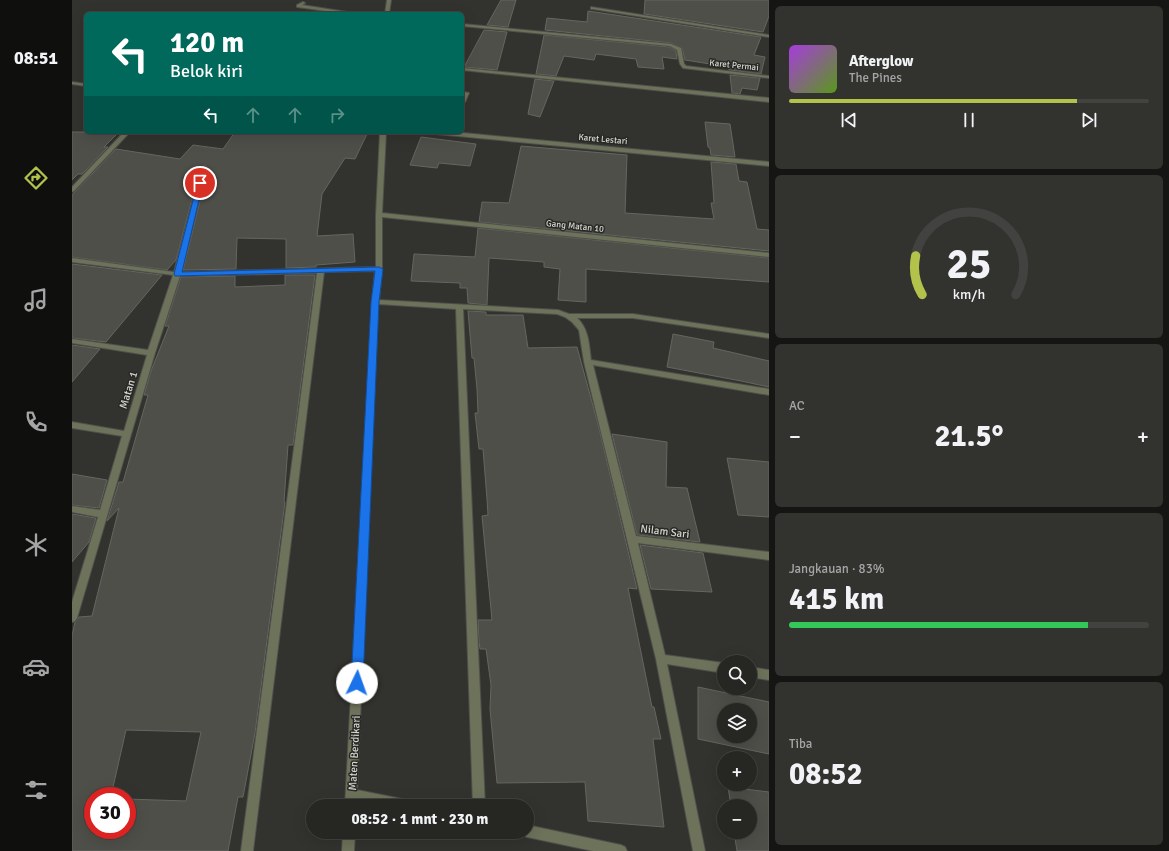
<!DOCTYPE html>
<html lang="id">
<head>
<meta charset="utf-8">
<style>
  :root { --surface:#262622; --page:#32322f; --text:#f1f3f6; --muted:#a4a5a5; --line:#424340; --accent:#b3c24b }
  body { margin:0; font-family:Signika,sans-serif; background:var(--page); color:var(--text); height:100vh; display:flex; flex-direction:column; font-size:15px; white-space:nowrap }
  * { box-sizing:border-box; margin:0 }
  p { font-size:13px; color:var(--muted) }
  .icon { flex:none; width:22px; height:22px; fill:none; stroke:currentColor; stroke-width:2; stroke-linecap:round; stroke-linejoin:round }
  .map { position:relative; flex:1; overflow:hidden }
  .panel { display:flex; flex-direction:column; gap:6px; padding:6px; background:#151513; width:400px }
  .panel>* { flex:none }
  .top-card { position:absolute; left:12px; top:12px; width:380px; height:122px; border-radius:6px; box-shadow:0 4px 16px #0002,0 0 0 1px var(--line); background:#00695c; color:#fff; overflow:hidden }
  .controls { position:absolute; left:645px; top:655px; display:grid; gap:8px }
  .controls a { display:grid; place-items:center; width:40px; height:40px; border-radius:50%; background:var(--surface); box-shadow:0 4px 16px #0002,0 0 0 1px var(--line); font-size:20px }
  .speed { position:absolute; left:12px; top:787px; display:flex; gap:8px; font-size:20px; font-weight:700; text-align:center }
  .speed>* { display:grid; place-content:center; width:52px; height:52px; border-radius:50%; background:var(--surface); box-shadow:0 4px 16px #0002,0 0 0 1px var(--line); line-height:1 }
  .speed .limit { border:6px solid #d22; background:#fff; color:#111 }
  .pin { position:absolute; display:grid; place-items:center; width:34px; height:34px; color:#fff; margin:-17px; border:2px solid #fff; border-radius:50%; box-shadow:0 1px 4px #0007 }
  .me { position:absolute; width:44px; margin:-22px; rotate:3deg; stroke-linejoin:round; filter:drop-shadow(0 0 3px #0008) }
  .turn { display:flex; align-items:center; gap:14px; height:84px; padding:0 20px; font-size:18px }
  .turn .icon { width:52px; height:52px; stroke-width:2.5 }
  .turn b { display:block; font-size:28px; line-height:34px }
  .lanes { display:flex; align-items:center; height:38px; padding:0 20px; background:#0003; justify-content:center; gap:20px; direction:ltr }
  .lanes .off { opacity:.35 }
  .big { font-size:30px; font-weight:700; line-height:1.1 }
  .panel .card { flex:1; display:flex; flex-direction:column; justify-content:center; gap:6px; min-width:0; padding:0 14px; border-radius:6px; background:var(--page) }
  .panel .dial { align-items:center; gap:0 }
  .dial svg { height:104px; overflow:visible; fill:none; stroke:var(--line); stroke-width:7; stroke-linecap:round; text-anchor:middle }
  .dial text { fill:var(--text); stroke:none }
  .song { display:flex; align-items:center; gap:12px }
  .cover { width:48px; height:48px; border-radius:6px; background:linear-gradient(135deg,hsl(280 70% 55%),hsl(90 70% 35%)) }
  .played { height:4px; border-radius:2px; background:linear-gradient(90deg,var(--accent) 80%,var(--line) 80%) }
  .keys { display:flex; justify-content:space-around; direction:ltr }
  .heat { display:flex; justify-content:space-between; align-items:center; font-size:22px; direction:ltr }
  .charge { height:6px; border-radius:3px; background:linear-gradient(90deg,#34c759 83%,var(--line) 0) }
  .trip { position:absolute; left:234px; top:799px; width:228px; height:40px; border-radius:20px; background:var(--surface); box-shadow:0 4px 16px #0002,0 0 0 1px var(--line); font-weight:700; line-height:40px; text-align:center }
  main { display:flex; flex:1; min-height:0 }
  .menu { display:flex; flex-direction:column; width:72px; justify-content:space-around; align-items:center; background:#0f0f0e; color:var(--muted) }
  .menu .icon { width:28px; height:28px }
  .menu .on { color:var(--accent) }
  .menu b { font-size:18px; color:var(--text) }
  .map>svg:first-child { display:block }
  .building { fill:#4e4f49; stroke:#656660; fill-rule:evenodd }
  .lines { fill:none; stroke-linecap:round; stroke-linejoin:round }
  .street-casing { stroke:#4f504c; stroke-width:2 }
  .street { fill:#6d725a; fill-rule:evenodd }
  .route { fill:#1a73e8; stroke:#114b97 }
  .labels { text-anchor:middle; stroke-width:3; stroke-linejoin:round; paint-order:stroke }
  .far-street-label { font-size:9px; fill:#d5d6d2; stroke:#282924 }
  .street-label { font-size:11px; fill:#d5d6d2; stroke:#282924 }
</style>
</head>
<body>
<main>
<nav class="menu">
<b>08:51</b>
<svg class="icon on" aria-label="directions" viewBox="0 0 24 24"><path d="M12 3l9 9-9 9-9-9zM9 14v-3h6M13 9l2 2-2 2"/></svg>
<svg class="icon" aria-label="music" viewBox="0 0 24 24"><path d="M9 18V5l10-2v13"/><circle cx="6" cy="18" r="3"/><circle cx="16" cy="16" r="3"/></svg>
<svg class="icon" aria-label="phone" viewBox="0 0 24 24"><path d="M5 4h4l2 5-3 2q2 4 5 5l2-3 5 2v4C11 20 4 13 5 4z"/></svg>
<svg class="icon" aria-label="climate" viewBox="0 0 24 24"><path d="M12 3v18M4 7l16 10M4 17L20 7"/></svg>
<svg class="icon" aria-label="car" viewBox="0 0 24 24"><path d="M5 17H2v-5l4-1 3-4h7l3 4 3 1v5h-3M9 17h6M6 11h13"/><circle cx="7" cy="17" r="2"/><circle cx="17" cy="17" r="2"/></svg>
<svg class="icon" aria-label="filters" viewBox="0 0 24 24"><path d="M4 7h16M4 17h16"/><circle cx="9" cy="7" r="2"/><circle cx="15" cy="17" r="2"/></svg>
</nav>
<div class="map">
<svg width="697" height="851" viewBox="0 0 697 851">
  <rect width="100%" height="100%" fill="#32332e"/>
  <path class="building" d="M429,0H444L436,27L415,25Z
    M573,0H697V16L691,32L572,14Z
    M516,11L689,37L682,55L693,57L689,74L657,70V67L613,60L610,48L599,43L473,30L475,18L515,22Z
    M412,30L435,32L425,70L392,67Z
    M472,35L598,47L604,51L605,59L590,57L592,69L566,67L564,59L524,54L522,60L492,56L484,76L464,74Z
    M658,75L688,78L685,90L670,88L668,94L660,93Z
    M463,79L482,81L468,117L456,114Z
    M633,122L658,124L663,157L639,155L638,148L636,147Z
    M0,132H47L32,147H36L10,174H6L0,180Z
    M163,132H296L283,159L273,158L250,194L245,236L281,234L283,262L244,265V267L214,268V239L165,238L164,269L111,270L136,168L133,165L128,168L104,260L95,270L0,257V195L44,149L108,159L121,145L151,149Z
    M349,137L404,144L398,166L367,163L365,168L338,165Z
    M449,146L555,155L553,213L642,219L639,203H642L639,162L664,164L667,181L675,182L685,229L697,230V251L407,222L410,202L437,203Z
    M406,228L697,258V282L514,269V302L486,300L488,269L472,267V262L417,258L415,305L396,303L395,288H388V283L339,281L342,254L403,257Z
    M0,264L90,275L34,342L0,338Z
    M213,275H243L221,445H216L212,502H213L183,733L171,797H166L156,851H0V636L3,622L7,617L20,616L47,508L35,521L47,482H51L76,395H72L79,371L97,326H93L109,277L163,276V287L213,285ZM54,730L129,732L114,801L55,799V830H21V796H39Z
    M396,311L414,312V315H451L456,348L505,347L526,424L565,589L556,588L580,707H582L589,739H581L592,827L516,821L513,782L425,783L418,709L419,685L414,649H408L407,642L406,620H420L410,516L416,515L415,499L411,449H407L403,413H406L405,389L402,358H400Z
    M601,334L642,342L641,348L697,361V387L669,381L595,367Z
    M0,345L28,349L0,382Z
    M540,434L595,442L594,487L615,488L628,542L565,535Z
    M655,458L697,462V517L666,515Z
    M0,474L35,480L27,508L0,505Z
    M0,514L24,518L17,542L0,562Z
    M568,545L631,553L640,592L579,589Z
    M626,687L697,702V754L626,739ZM652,710H678V736H652Z
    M656,787L697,792V851H665L662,832H678V806H659Z"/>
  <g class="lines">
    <defs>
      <path id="street" d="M315,0H319L317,14H313Z
        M231,2L233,3L230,5L288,14H276L225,7V5Z
        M519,7L697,35V37L521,9H519Z
        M390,24L599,44L609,48L612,64L614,66L697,76V78L611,68L608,64L605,50L598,46L390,26Z
        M390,68L697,98V102L390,70Z
        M0,82L14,84V86L0,84Z
        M392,92L397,93L393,102L390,104V96Z
        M52,132H58L2,191L0,192V187Z
        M308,132H314L310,213L697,253V257L310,217V269L307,300L486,310L497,314H561L697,334V338L561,318H505C517,329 517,345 519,360L697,389V395L521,365L564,536L697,552V560L566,543L593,655L652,663V673L595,664L633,851H621L584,659L512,362L507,330L500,322L493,317L485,314L391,309L413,806H401L384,309L306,304L285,790L335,800L339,802L341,806H307L285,802V806H273L300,302L303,271L252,272L181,851H169L245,273L108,276L83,353L5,618L3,621L0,622V602L26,517L0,512V506L28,510L50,436L0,428V422L52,431L75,355L0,343V339L76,350L101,275L0,262V258L102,272L129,168L132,166L135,168L109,272L304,267V215Z
        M361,132H381L697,162V166L364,134Z
        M678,667L697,670V680L678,677Z
        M455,825L549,845L553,847L555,851H521L455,837L451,835L450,832H455Z
        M271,832H283L282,851H270Z"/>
    </defs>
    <use href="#street" class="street-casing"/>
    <use href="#street" class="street"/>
  </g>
  <path class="route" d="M126,181L131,183L110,272L307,267L311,269L307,302L291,683L289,687L285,689L281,687L279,683L299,302L303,271L103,276L102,274Z"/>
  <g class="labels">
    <g class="far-street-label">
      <text transform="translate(662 65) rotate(6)" y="3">Karet Permai</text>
      <text transform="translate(531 139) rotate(5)" y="3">Karet Lestari</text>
      <text transform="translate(503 226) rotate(6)" y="3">Gang Matan 10</text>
    </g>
    <g class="street-label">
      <text transform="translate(56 390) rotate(-73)" y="4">Matan 1</text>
      <text transform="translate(593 531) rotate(7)" y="4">Nilam Sari</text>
      <text transform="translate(282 753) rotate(-87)" y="4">Maten Berdikari</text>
    </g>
  </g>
</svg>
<div class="controls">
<a><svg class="icon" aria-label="search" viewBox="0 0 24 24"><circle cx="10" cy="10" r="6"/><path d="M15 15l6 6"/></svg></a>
<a><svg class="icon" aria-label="layers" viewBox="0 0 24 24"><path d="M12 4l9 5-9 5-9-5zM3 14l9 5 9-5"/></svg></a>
<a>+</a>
<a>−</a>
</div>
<div class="speed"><div class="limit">30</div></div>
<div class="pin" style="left:128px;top:183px;background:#d93025"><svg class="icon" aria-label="arrive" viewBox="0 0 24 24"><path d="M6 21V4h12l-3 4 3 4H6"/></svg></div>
<svg class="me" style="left:285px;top:683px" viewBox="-20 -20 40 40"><circle r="19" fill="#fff"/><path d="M0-13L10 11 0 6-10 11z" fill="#1a73e8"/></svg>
<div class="trip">08:52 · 1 mnt · 230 m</div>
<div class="top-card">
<div class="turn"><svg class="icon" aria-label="left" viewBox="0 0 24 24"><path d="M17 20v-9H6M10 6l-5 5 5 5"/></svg><div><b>120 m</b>Belok kiri</div></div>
<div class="lanes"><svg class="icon" aria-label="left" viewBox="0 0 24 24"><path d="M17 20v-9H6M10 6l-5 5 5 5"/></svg><svg class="icon off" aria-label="ahead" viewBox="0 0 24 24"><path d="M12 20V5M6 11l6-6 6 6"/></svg><svg class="icon off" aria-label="ahead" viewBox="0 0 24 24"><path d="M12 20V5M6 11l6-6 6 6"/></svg><svg class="icon off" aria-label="right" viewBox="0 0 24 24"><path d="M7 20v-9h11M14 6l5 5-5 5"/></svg></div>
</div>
</div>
<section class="panel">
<div class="card">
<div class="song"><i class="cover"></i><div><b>Afterglow</b><p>The Pines</p></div></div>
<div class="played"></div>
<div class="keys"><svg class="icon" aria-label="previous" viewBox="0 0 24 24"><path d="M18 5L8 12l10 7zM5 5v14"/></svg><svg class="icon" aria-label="pause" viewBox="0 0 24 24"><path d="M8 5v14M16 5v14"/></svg><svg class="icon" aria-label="next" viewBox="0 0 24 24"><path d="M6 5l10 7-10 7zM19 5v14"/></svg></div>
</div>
<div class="card dial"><svg viewBox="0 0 100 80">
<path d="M14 69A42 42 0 1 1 86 69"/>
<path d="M14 69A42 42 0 0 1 9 39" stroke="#b3c24b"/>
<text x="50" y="56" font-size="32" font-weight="700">25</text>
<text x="50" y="72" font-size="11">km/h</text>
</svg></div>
<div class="card"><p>AC</p>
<div class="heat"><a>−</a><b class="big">21.5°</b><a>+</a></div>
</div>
<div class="card"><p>Jangkauan · 83%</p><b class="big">415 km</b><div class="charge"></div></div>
<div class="card"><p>Tiba</p><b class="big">08:52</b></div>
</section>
</main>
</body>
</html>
